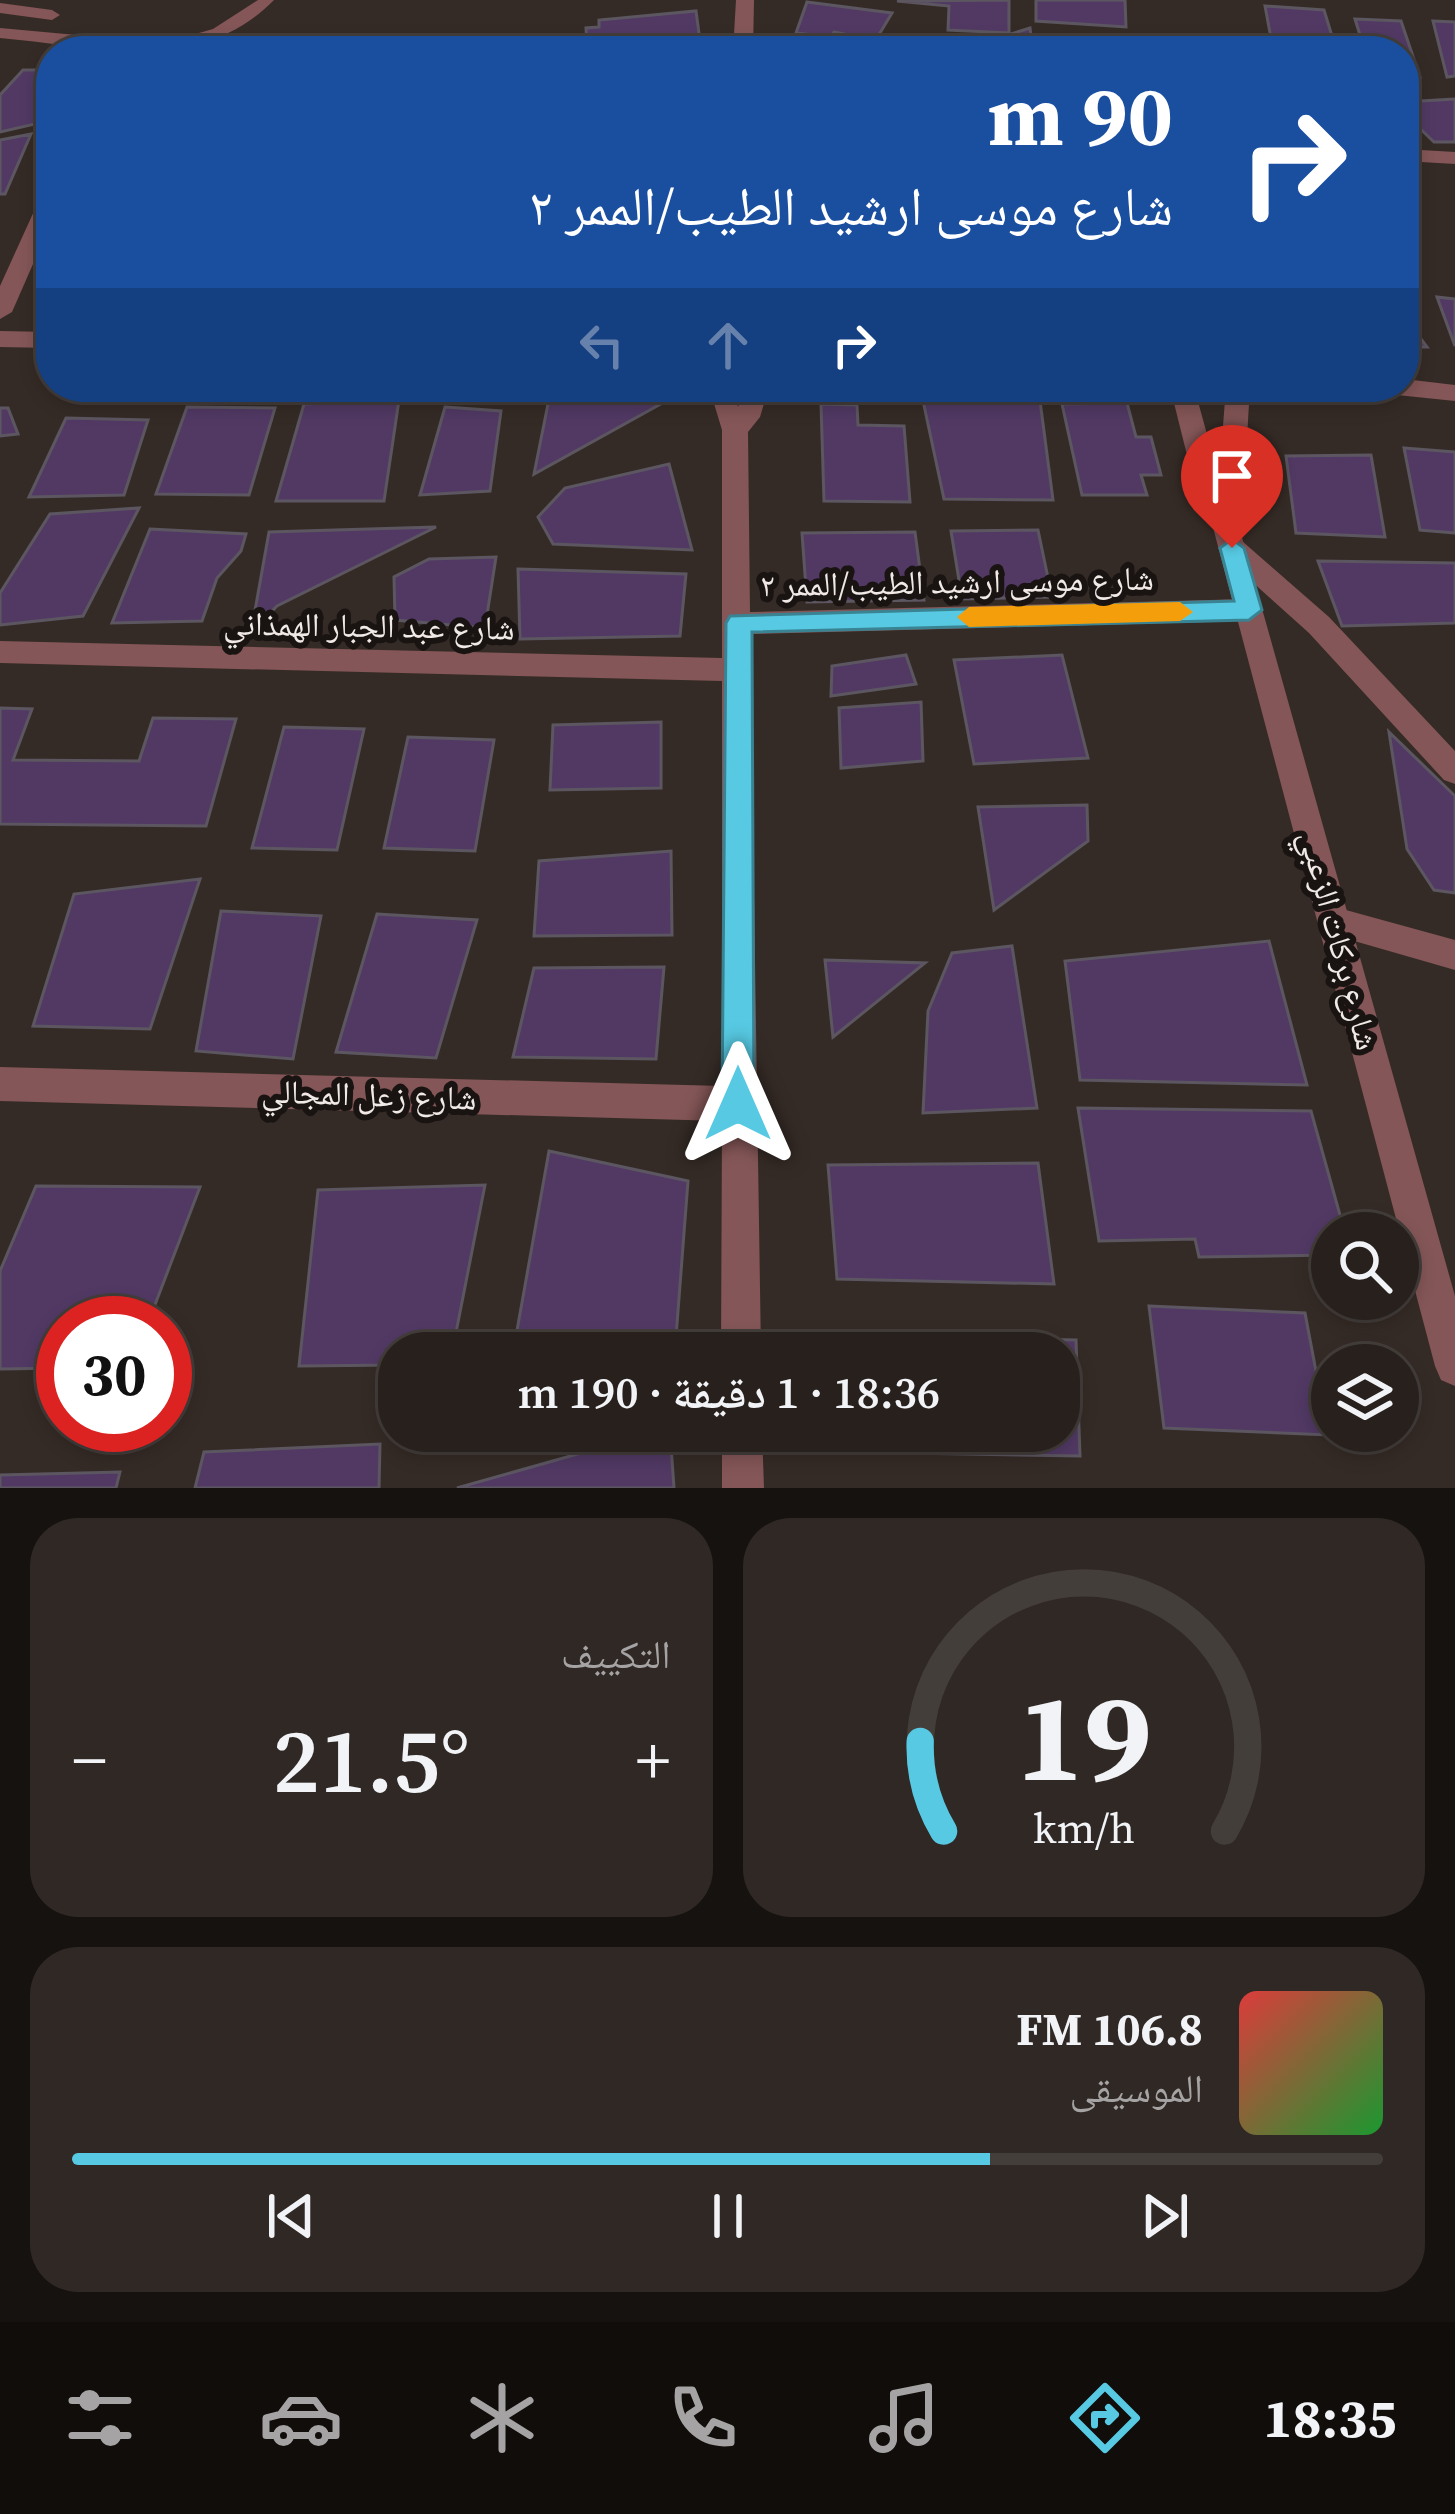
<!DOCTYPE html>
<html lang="ar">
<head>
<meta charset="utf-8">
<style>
  :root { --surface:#28201c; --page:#302825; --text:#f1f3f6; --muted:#a5a3a3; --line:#443e3b; --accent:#57c9e2 }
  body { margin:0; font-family:"Source Serif 4","Noto Naskh Arabic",serif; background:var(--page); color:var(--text); direction:rtl; height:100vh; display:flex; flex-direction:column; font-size:45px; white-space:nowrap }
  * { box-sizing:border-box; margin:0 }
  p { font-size:39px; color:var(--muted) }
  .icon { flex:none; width:66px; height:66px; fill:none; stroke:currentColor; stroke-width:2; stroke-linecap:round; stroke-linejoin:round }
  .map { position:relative; height:1488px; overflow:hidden; direction:ltr }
  .drawer { display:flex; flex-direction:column; gap:30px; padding:30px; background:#16120f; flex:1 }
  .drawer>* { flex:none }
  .top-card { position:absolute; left:36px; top:36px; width:1383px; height:366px; border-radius:48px; box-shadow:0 6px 18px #0003,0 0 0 3px var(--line); direction:rtl; background:#1a4fa0; color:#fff; overflow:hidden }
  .fabs { position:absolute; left:1311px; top:1212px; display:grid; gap:24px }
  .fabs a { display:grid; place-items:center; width:108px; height:108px; border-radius:50%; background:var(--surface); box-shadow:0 6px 18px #0003,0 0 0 3px var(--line); font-size:60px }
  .speed { position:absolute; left:36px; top:1296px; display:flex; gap:24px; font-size:60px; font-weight:700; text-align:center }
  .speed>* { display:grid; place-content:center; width:156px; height:156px; border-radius:50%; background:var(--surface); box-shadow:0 6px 18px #0003,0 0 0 3px var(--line); line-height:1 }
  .speed .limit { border:18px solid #d22; background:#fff; color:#111 }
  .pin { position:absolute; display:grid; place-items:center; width:102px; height:102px; color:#fff; margin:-123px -51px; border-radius:50% 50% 50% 0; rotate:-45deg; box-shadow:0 0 12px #0007 }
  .pin .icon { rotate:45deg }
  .me { position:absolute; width:132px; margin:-66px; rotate:0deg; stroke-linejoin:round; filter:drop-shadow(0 0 9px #0008) }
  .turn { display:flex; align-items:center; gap:42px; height:252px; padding:0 48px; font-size:54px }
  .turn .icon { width:156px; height:156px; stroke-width:2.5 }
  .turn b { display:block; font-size:84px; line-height:102px }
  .lanes { display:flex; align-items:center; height:114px; padding:0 48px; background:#0003; justify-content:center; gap:60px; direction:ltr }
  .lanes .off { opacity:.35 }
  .big { font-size:90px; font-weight:600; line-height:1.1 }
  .drawer .tile { flex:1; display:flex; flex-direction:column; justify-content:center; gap:18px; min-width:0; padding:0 42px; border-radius:48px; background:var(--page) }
  .drawer .dial { align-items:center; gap:0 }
  .dial svg { height:312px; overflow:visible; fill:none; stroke:var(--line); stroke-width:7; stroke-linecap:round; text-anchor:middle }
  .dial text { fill:var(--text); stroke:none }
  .song { display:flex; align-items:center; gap:36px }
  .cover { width:144px; height:144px; border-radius:18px; background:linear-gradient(135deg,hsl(0 70% 55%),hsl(130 70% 35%)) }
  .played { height:12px; border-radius:6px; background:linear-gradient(90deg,var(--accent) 70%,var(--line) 70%) }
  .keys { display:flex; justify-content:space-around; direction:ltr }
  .heat { display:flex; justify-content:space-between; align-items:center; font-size:66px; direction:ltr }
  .drawer .tiles { flex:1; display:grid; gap:30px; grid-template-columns:1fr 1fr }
  .tile:last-child { grid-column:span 2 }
  .trip { position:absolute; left:378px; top:1332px; width:702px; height:120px; border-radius:48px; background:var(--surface); box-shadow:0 6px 18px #0003,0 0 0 3px var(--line); font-weight:600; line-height:120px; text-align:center; direction:rtl }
  .dock { display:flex; height:192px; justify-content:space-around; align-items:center; background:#100d0b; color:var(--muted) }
  .dock .icon { width:84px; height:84px }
  .dock .on { color:var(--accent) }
  .dock b { font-size:54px; color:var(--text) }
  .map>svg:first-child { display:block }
  .building { fill:#513964; stroke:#5c5661; stroke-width:3 }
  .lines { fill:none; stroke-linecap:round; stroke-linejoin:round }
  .service { fill:#845657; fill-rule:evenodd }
  .minor { fill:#845657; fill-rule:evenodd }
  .tertiary { fill:#845657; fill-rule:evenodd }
  .route { fill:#57c9e2; stroke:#398393; stroke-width:3 }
  .slow { fill:#f59e0b }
  .labels { text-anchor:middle; stroke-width:12; stroke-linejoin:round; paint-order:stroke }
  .street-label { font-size:33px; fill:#f0e9e6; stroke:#191412 }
</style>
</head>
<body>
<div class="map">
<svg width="1455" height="1488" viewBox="0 0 1455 1488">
  <rect width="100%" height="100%" fill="#352b26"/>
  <path class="building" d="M1009,0V33L948,30L949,6L897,1Z
    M1036,0H1125L1126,27L1036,21Z
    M807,2L892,13L874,43L840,39L844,34L834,32L831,37L796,33Z
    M1265,6L1324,10L1336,49H1273Z
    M696,11L701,48L587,47L586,28L599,27V20Z
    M1355,19L1401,21L1420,77H1404V51H1365Z
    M1433,21L1455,22V76L1447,77Z
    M1030,28L1033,51H975L977,35L1001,37Z
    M546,35L553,51H492V39Z
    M23,70H51V113L48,121L0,132V95Z
    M1455,99V142H1434L1404,113V102Z
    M31,134L5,194H0V140Z
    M1437,297L1455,299V346Z
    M1404,316L1427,347H1404Z
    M1039,393L1053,500L944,499L922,396Z
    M550,394L677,395L534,474Z
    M399,400L384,501H276L304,404Z
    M1127,403L1136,437H1151L1161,475H1141L1147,495H1082L1062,404Z
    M821,404L857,405L858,425L904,426L910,502L824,501Z
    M187,407L275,408L249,495L156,494Z
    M445,407L501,411L490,491L420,495Z
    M0,408H8L18,434L0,436Z
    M66,418L148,420L124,495L29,497Z
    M1404,448L1455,452V533L1420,530Z
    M1371,455L1385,537L1296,533L1286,456Z
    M669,464L692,550L553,544L538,517L565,488Z
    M139,508L83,616L0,625V593L50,514Z
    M436,527L277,606L251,633L269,532Z
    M150,529L246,534L241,551L217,578L202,621L112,623Z
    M1038,530L1052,597L962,599L951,531Z
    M915,532L924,600L807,602L802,533Z
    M496,557L485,628L395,620L394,577L429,559Z
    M1318,561L1455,563V623L1342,626Z
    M518,569L686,574L680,636L520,639Z
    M906,655L916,684L831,696L832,666Z
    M1062,655L1088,758L974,764L954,660Z
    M921,702L923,761L841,768L839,708Z
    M0,708L32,709L13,760L139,761L153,718L236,719L206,826L0,824Z
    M661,722V788L550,790L553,725Z
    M284,727L364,729L337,850L252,848Z
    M1389,732L1455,796V893L1434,890L1407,849Z
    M408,737L494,740L475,851L384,848Z
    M1087,805L1088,841L994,910L978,807Z
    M671,851L672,935L534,936L539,861Z
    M200,879L150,1029L33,1026L74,894Z
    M221,911L321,916L293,1059L196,1051Z
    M377,914L477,920L436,1058L336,1052Z
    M1269,941L1307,1085L1080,1080L1065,961Z
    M1012,946L1037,1108L923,1113L928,1011L952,953Z
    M825,960L925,963L833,1037Z
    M664,967L656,1059L513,1057L534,968Z
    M1078,1108L1311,1111L1345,1233H1332V1255L1199,1257L1195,1239L1099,1241Z
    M549,1151L688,1181L675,1350L513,1353Z
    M1038,1163L1054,1284L837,1279L828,1165Z
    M485,1185L452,1353H399V1365L299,1366L318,1190Z
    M36,1186L200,1187L148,1323H63V1368L0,1369V1271Z
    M1149,1306L1305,1313L1328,1435L1164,1428Z
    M901,1336L1076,1340L1080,1456L909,1453L907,1431H1059V1353H902Z
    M659,1431H670L674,1488H457Z
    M380,1444L379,1488H195L204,1452Z
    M120,1472L116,1488H0V1475Z"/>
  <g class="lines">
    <path class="service" d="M258,0H274C200,76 94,46 0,38V28L164,43L213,29Z
      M0,3L52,10L60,15L52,20L0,13Z"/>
    <path class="minor" d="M736,0H754L753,51H733Z
      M1404,149L1455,152V164L1404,161Z
      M51,191V223L12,312L0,319V286L40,198Z
      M709,387H733L738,407L745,387H769L760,417L748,432L750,612L1249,599L1263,610L1249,621L750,634L761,1353H721L722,1121L0,1101V1067L722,1086V681L0,663V641L722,658V430Z
      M1232,538L1242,541L1329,617L1455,751V784L1444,780L1309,633L1222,555L1218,548Z
      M1335,907L1455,940V970L1323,932L1319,922L1323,912Z
      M722,1431H762L764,1488H722Z"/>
    <path class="tertiary" d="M0,331L51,332V348L0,347Z
      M1404,379L1455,385V401L1397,395L1385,387H1404Z
      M1170,387H1194L1219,478L1226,387H1250L1244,488L1236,516L1455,1296V1386L1441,1380L1435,1366L1210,516L1196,491Z"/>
  </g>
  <path class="route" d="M1232,539L1244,548L1262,610L1249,620L752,632L754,1104L749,1115L738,1119L726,1115L722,1104L726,623L730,616L1234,601L1220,548Z"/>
  <path class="slow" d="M1180,602L1193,612L1180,621L969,627L957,617L969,607Z"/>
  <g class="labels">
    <g class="street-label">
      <text transform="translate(957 581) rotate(-1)" y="12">شارع موسى ارشيد الطيب/الممر ٢</text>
      <text transform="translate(369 625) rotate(1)" y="12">شارع عبد الجبار الهمذاني</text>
      <text transform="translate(1340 940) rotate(75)" y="12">شارع بركات الزعبي</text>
      <text transform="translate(369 1094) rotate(2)" y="12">شارع زعل المجالي</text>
    </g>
  </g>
</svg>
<div class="fabs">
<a><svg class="icon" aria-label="search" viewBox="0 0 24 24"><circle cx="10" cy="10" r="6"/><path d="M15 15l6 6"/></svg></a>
<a><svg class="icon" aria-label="layers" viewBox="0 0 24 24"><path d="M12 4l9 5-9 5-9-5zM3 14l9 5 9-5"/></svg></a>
</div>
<div class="speed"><div class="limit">30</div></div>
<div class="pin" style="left:1232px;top:548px;background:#d93025"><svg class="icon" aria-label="arrive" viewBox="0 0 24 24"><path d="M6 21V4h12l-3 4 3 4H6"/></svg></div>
<svg class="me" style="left:738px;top:1104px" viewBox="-20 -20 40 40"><path d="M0-17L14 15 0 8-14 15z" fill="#57c9e2" stroke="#fff" stroke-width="4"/></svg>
<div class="trip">18:36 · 1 دقيقة · 190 m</div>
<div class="top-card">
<div class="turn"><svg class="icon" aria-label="right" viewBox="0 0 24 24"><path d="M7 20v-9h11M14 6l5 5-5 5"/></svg><div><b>90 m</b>شارع موسى ارشيد الطيب/الممر ٢</div></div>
<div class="lanes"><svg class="icon off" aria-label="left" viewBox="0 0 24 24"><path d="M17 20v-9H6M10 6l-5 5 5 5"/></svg><svg class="icon off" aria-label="ahead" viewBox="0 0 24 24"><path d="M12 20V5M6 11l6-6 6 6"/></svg><svg class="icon" aria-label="right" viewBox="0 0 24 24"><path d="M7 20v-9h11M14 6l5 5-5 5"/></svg></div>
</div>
</div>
<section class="drawer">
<div class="tiles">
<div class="tile dial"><svg viewBox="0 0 100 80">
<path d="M14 69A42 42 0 1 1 86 69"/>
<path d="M14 69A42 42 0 0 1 8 46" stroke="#57c9e2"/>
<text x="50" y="56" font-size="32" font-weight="700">19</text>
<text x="50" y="72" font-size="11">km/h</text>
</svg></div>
<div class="tile"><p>التكييف</p>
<div class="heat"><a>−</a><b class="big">21.5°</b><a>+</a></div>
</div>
<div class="tile">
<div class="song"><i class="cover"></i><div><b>106.8 FM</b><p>الموسيقى</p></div></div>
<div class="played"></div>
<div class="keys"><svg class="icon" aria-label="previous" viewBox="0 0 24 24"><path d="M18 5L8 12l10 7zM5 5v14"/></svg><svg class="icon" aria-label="pause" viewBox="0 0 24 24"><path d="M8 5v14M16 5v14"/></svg><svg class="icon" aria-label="next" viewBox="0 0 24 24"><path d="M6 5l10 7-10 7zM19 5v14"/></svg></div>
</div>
</div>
</section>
<nav class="dock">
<b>18:35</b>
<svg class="icon on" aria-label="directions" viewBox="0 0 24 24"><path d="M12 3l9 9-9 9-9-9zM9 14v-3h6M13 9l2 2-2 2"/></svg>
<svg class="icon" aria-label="music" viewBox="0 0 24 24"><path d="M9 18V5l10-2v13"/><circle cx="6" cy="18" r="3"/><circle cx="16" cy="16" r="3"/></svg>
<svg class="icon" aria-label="phone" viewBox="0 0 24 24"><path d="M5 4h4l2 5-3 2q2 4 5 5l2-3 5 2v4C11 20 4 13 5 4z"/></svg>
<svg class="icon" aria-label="climate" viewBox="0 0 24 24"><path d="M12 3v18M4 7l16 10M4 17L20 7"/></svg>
<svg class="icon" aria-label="car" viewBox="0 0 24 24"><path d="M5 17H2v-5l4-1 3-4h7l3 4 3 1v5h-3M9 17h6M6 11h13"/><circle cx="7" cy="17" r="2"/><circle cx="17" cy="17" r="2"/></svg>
<svg class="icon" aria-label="filters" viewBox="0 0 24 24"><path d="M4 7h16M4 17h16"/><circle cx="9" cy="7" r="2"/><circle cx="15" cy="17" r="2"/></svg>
</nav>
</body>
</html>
